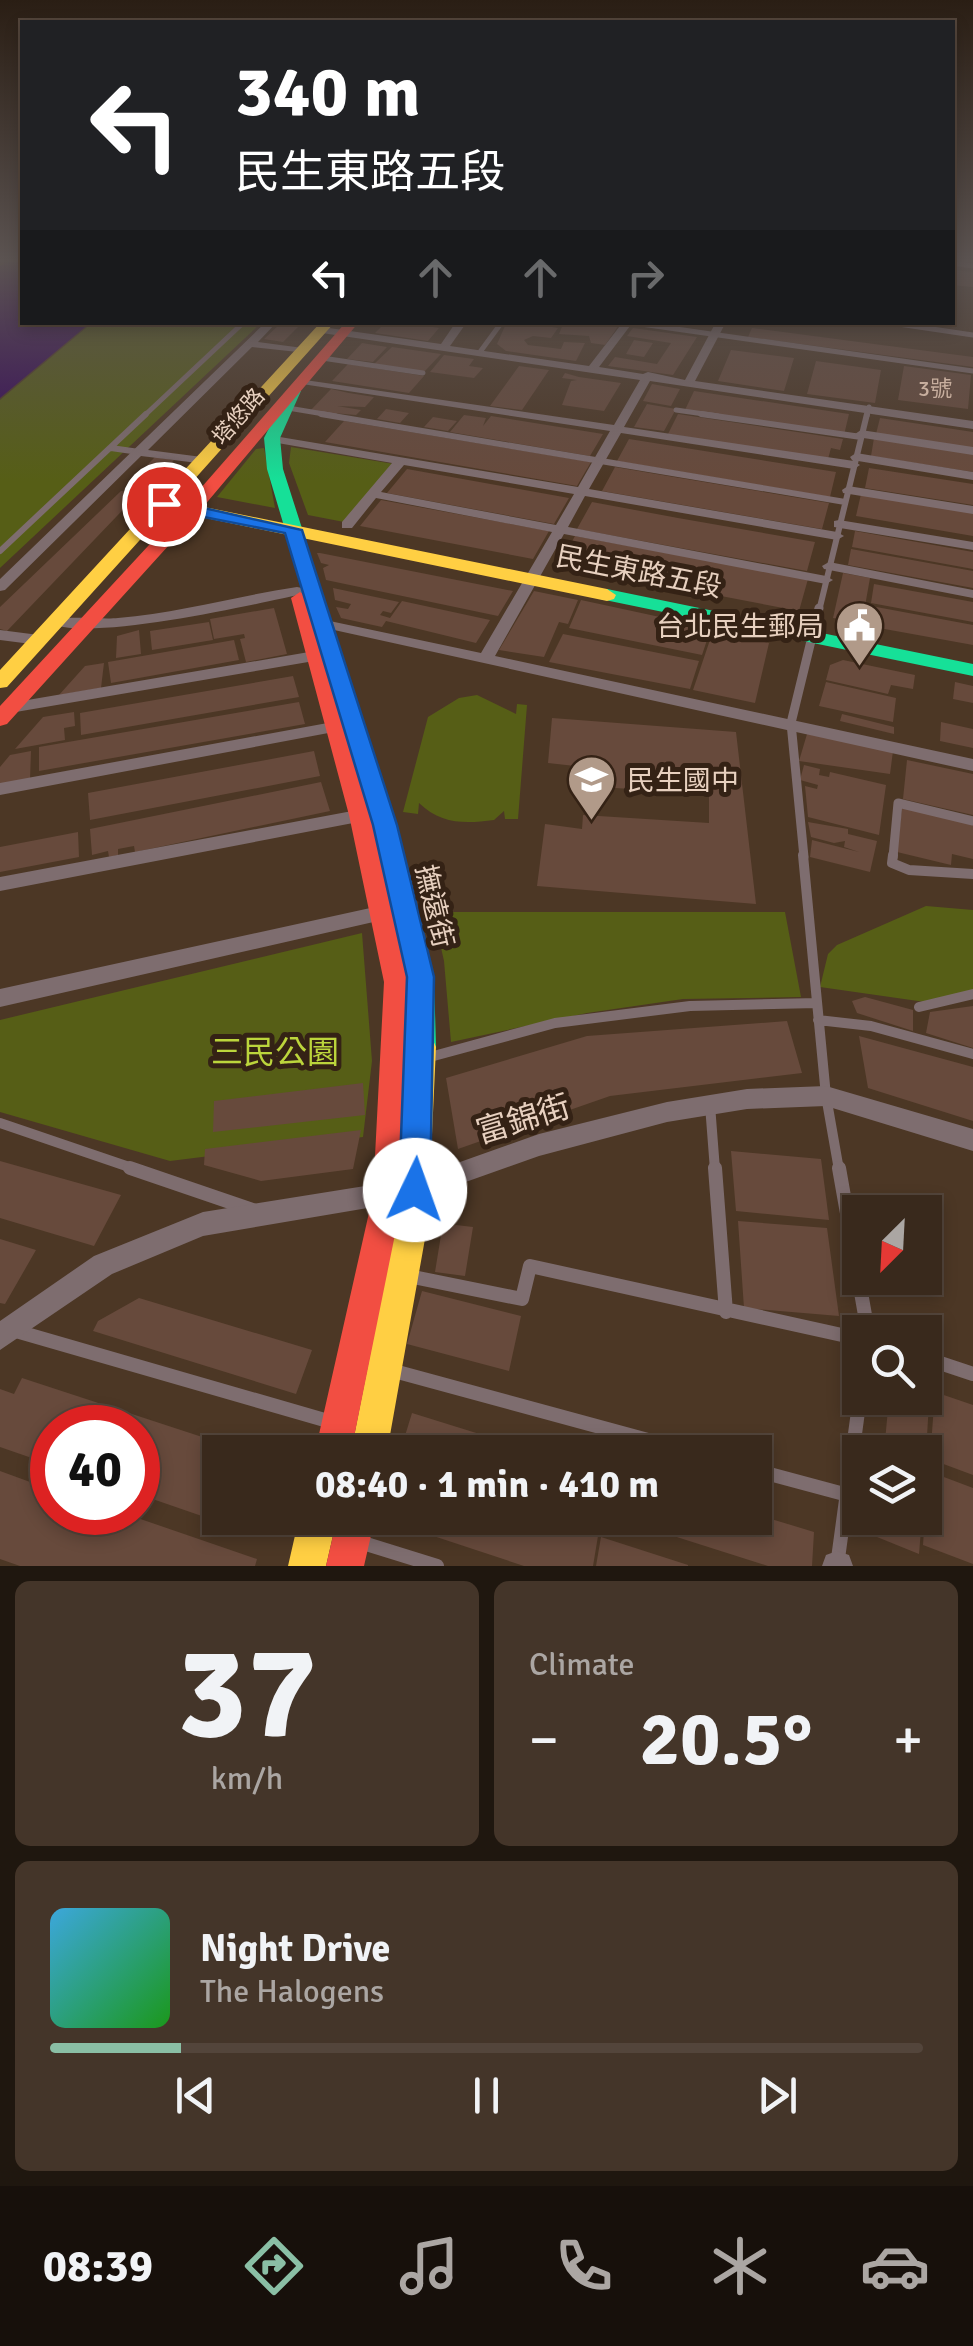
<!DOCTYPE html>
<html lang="en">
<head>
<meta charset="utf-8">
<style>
  :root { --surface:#39291c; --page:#443529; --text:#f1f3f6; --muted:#aba6a3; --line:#53453b; --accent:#8abfa5 }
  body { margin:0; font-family:Signika,"Noto Sans TC",sans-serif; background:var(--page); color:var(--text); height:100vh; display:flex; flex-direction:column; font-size:38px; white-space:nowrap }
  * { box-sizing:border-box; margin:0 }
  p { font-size:32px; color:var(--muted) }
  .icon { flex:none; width:55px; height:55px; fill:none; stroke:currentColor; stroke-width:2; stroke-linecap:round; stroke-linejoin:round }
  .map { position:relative; height:1566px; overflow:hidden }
  .drawer { display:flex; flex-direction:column; gap:15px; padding:15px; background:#1f170f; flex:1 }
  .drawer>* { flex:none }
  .banner { position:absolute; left:20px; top:20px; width:935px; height:305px; border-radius:0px; box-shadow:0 5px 15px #0003,0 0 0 2px var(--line); background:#202124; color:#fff; overflow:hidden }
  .needle { width:65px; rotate:204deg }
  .controls { position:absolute; left:842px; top:1195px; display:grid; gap:20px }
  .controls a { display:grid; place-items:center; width:100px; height:100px; border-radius:0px; background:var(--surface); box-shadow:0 5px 15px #0003,0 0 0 2px var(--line); font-size:50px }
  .speed { position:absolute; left:30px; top:1405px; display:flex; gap:20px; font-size:50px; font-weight:700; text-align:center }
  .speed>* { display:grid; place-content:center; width:130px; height:130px; border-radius:50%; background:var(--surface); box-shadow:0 5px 15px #0003,0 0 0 2px var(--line); line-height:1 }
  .speed .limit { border:15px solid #d22; background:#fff; color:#111 }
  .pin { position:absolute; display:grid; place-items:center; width:85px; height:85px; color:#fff; margin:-42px; border:5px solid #fff; border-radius:50%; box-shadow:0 2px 10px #0007 }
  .me { position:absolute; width:110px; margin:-55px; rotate:3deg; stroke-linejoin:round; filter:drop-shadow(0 0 8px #0008) }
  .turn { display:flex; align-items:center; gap:35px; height:210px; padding:0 50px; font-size:45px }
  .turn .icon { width:130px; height:130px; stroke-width:2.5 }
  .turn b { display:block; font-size:70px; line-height:85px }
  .lanes { display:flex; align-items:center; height:95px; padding:0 50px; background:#0003; justify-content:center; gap:50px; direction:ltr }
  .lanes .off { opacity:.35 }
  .big { font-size:75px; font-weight:700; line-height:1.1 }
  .drawer .card { flex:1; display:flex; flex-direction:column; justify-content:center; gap:15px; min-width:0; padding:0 35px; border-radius:15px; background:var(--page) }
  .drawer .dial { align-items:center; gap:0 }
  .dial b { font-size:130px; line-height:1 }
  .song { display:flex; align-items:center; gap:30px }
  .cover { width:120px; height:120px; border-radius:15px; background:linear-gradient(135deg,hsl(200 70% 55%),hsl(120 70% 35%)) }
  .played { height:10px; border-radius:5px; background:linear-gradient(90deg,var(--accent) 15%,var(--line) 15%) }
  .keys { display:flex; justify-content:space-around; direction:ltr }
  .heat { display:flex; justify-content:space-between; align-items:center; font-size:55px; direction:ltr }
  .drawer .tiles { flex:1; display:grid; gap:15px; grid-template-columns:1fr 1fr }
  .card:last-child { grid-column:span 2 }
  .trip { position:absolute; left:202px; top:1435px; width:570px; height:100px; border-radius:0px; background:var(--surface); box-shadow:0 5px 15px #0003,0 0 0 2px var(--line); font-weight:700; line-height:100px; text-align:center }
  .dock { display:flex; height:160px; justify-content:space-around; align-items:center; background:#17100b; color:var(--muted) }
  .dock .icon { width:70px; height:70px }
  .dock .on { color:var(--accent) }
  .dock b { font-size:45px; color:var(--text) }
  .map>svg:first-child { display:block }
  .green { fill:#565e16 }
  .water { fill:#34065b }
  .building { fill:#674a3c }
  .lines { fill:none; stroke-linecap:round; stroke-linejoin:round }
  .lane-far4 { stroke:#7e6d6f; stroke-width:5 }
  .lane-far3 { stroke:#7e6d6f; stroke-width:6 }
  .lane-far2 { stroke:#7e6d6f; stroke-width:9 }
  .lane-far1 { stroke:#7e6d6f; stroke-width:10 }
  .lane { stroke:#7e6d6f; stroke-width:14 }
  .street { fill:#7e6d6f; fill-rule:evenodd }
  .fast { fill:#16e098; fill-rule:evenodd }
  .slow { fill:#ffcf43; fill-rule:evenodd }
  .jam { fill:#f24e42; fill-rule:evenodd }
  .route { fill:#1a73e8; stroke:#114b97; stroke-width:2.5 }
  .labels { text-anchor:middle; stroke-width:10; stroke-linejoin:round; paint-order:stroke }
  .number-label { font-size:22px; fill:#c7ae9e }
  .far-street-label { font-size:22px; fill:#e7d0bf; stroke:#342215 }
  .street-label { font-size:28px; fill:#e7d0bf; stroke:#342215 }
  .poi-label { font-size:28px; fill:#e7d0bf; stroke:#342215; text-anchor:end }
  .near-park-label { font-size:32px; fill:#bcd53c; stroke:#342215 }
  .near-street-label { font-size:32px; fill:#e7d0bf; stroke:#342215 }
</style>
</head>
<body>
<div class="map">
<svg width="973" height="1566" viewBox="0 0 973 1566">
  <rect width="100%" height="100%" fill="#4c3725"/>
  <path class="green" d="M92,323H261L0,568V400Z
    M291,447L394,464L344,522L308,515L289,463Z
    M264,448L275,508L217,497L256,449Z
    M477,695L516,714L517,704L527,705L518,819H505L504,811L494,820C464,824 441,824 419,803L418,814L403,812L428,717L459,698Z
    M926,906L973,910V991L932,1003L820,987L828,954L837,945Z
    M433,912H785L801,997L683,999L587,1013L451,1042L444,961Z
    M362,933L372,1061L363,1137L170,1161L0,1112V1020Z"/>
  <path class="water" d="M8,262H22V322L90,323L0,398V266Z"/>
  <path class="building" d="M952,270L973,272V287L952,285Z
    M386,322H401L439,328L428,341L375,333Z
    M564,322H595L619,325L605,345L591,343L589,336L559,334Z
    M527,323L558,328L551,338L533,336L524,340L528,345L561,349L564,342L585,343L576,361L506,351L497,344L505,326Z
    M280,324L299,326L283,342L264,339Z
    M633,328L697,337L673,375L608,366L615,357L657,364L671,343L627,336Z
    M752,328L973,357V367L748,337Z
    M634,340L653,343L644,357L626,354Z
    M362,343L387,347L373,362L347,359Z
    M392,347L441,354L424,372L374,364Z
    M731,350L794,358L784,391L718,381Z
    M444,355L474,359L469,366L483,368L474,378L430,372Z
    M816,361L881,370L875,403L807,394Z
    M348,364L424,376L409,393L332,381Z
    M519,366L549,370L522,410L490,406Z
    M904,366L971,375L968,409L898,400Z
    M565,373L579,377L621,383L604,411L562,405L571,381L577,380L562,378Z
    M652,384L680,389L671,406L643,401Z
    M331,389L349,393L374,397L365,407L337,406L361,410L356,415L310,411Z
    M694,391L849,414L844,435L685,410Z
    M647,404L676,409L664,431L634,427Z
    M386,409L409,413L400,423L377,419Z
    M678,414L843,439L840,450L831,448L828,459L668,434Z
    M464,415L486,418L483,426L491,416L603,434L590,456L450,432Z
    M433,417L457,421L448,431L424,427Z
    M880,418L973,432V449L876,434Z
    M344,421L591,462L577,486L325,442Z
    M874,438L973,453V472L871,456Z
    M629,439L836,472L830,497L617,461Z
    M155,457L174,460L143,492L124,489Z
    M615,467L656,474L829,503L822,529L602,491Z
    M869,468L973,484V505L865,488Z
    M407,469L569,498L554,524L387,493Z
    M121,491L139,493L7,631L0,629V607Z
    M861,494L973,512V536L856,516Z
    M381,500L549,531L533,559L360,526Z
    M592,502L678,518L815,542L807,571L577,529Z
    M855,531L973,552V569L852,547Z
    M575,536L808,579L799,611L559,565Z
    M851,549L973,571V588L848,565Z
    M317,553H320L513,591L498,616L326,580L323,568L329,565L321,563Z
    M843,573L870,578L862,623L833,618Z
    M874,584L973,602V622L871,603Z
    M333,588L399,602L391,613L383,611L380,615L390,618L402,601L490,620L476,643L386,621L382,627L341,618L336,607L348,609L351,604L335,600Z
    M534,591L578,600L568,624L559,622L544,657L499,650Z
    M581,600L711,628L702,655L569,628Z
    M871,606L973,625V645L868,626Z
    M274,608L287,654L246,662L240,639L245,638L244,634L214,639L210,619Z
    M209,622L213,640L152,650L150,631Z
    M139,630L141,654L116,658L117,636Z
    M713,631L769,643L755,703L693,690Z
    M563,634L699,661L690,689L549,662Z
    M234,640L239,660L111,683L108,662Z
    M843,660L915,675L913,689L891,685L888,694L826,680L830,665Z
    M104,663L101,688L59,695L85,666Z
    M293,676L299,697L81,735L80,713Z
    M826,682L896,698L893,722L819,706Z
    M955,682L973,686V703L953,699Z
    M299,702L305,724L39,771V747Z
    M74,712L75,726L64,728L65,740L15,749L43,717Z
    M842,714L894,727V734L840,721Z
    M552,718L736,732L756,904L537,886L545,824L582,829L583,815L709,823V794L584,786V767L548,763Z
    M941,722L973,729V748L940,741Z
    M807,734L893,751L890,774L799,761Z
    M31,751L30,780L0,786V767L10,755Z
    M314,751L320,776L90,820L88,793Z
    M907,760L973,774V815L903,799Z
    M804,765L820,769L819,775L829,777L830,772L886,785L879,835L808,817L805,786L817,789L818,785L800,780Z
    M321,782L330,811L135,852L134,846L118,849V855L109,857L108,851L92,855L90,829Z
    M902,808L973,824V859L952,854L951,865L897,852Z
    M808,822L848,829V834L877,841L870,872L810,857L812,840L859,852L844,847L845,841L834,843L811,837Z
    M78,832L79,857L0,872V847Z
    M865,997L913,1010V1031L857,1013L852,1001Z
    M973,1006V1048L926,1033L930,1012Z
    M787,1021L802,1073L610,1096L458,1149L446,1078L587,1036Z
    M859,1036L973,1067V1121L868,1088Z
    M363,1083L365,1115L213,1132L214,1101Z
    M361,1130L353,1169L261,1181L204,1165L205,1149Z
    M731,1151L821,1159L829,1220L736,1211Z
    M0,1161L121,1195L94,1246L0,1218Z
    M738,1221L827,1228L839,1316L744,1308Z
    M456,1225L473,1227L465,1276L435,1272L442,1229Z
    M0,1239L36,1250L5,1304L0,1303Z
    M422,1291L521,1316L509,1371L407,1344Z
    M139,1298L312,1350L296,1394L93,1331L98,1321Z
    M22,1378L248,1452H220V1518H260L254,1534L138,1494V1428H52V1465L0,1447V1389L14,1394Z
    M925,1386L930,1387L926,1452H884L889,1398H925Z
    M935,1392L973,1405V1475L930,1459Z
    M412,1413L537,1452H400Z
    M0,1471L52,1490V1512H120L257,1559L255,1566H20L0,1559Z
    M928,1471L973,1488V1564L923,1545Z
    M755,1514L814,1532L812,1566H768L617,1518H755Z
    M379,1518L564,1520L601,1518L593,1566H524Z
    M879,1518H922L919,1554L877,1537Z
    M601,1537L688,1565V1566H596Z"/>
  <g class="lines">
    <path class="lane-far4" d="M952,263L973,266
      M627,322L973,371
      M885,322L973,335
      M480,352L502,322
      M322,358L423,373
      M282,407L336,416
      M676,410L718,416
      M144,416L244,322
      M867,416L869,407"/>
    <path class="lane-far3" d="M321,414L845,502
      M701,414L861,437
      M111,448L139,452
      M0,551L146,414
      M819,611L867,414"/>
    <path class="lane-far2" d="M804,857L791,723L819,608
      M893,857L898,803L973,821"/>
    <path class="lane-far1" d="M803,855L826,1096L839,1170
      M893,855L892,863L909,870L973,874
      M919,1007L973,994
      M818,1020L871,1026L973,1054
      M430,1057L555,1023L690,1006L817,1003
      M710,1105L715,1170
      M0,1123L138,1170"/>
    <path class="lane" d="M130,1168L253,1210
      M715,1168L726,1312
      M839,1168L868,1332
      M408,1276L522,1299L530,1266L860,1339
      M16,1331L328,1421
      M925,1358L973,1374
      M394,1371L692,1452
      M755,1470L844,1494
      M363,1543L437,1566
      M837,1566L860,1397"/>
    <path class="street" d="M266,322H277L258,342L303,348L307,349V353L252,347L148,450L202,457L208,461L206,464L141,456L5,590L0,591V579Z
      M456,322H467L450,346L589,366L623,322H633L599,367L643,374L648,372L685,380L716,322H726L695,381L973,421V429L650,381L624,427L854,461L860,465L854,469L621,433L589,489L837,532L844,536L837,540L585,496L568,527L826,576L833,580L826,584L564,534L495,656L973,759V771L325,628H309L307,625L309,622L325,620L481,653L552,532L376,498L352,528H342V522L392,463L272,442L266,438L268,435L578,487L610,431L302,384L296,381L298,379L614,425L640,380L322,333L317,330L322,327L441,344ZM404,465L574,494L556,525L381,492Z
      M861,430L973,447V455L857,437L855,434Z
      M856,453L973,472V480L852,460L850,457Z
      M848,486L973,506V514L843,493L842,490Z
      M839,520L973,542V550L834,527V521Z
      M829,562L973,590V598L824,569L822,566Z
      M297,587L302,588V594C257,604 81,644 49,622C61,614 100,620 118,618C178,613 237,596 297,587Z
      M0,630L39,635L47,640L39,645L0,640Z
      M326,641L334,646L314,661L10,713L2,708L10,703L309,652Z
      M333,722L341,727L339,731L0,795V783Z
      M368,808L374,809L377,814L374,819L0,891V877Z
      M384,905L391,908L394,913L391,918L0,1007V989Z
      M826,1086L973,1129V1151L826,1106L747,1109L667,1122L539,1156L415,1200L203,1236L112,1274L0,1350V1321L94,1256L203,1212L415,1178L539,1134L667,1102L747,1089Z
      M837,1551L849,1555L853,1566H822L826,1555Z"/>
    <path class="fast" d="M289,388L301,391L280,438L283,469L397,825L434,977L436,1047L432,1056L422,1059L412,1056L408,1047V977L373,825L267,469L264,438Z
      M607,589L973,664V676L600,599L598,595Z"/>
    <path class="slow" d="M321,322H335L175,501L607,589L616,595L614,599L607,601L167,510L7,687L0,688V670Z
      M422,1035L432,1038L436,1047L428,1222L387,1452H351L396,1222L408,1047L412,1038Z
      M299,1518H337L326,1566H288Z"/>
    <path class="jam" d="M346,322H359L198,513L7,724L0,726V706L186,505Z
      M300,592L309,598L373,815L410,982L403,1195L351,1452H315L373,1195L384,982L349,815L291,598Z
      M337,1518H375L364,1566H326Z"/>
  </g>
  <linearGradient id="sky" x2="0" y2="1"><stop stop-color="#2a1e14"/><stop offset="0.54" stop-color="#5b5351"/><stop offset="1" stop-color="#5b5351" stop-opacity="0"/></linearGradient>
  <rect width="973" height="481" fill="url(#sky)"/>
  <path class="route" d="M164,499L302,530L397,825L434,977L430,1190L426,1200L415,1204L404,1200L399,1190L407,977L373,825L285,533L158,508V501Z"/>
  <defs>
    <symbol id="civic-pin" viewBox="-11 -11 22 30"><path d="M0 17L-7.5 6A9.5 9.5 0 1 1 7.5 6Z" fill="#b19a89" stroke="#342215"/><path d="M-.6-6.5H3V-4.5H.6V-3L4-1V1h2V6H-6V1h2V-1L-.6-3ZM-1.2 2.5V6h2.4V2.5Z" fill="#fff"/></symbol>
    <symbol id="school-pin" viewBox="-11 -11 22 30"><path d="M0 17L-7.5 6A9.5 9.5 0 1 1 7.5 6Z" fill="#b19a89" stroke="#342215"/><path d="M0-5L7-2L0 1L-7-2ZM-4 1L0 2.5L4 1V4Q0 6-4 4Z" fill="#fff"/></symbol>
  </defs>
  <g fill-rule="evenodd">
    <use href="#civic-pin" x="832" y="598" width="55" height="75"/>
    <use href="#school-pin" x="564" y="752" width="55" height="75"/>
  </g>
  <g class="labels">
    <g class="number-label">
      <text x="935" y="396">3號</text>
    </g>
    <g class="far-street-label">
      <text transform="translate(238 416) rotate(-49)" y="8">塔悠路</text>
    </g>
    <g class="street-label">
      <text transform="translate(639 571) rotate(11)" y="10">民生東路五段</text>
      <text transform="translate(435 906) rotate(77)" y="10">撫遠街</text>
    </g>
    <g class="poi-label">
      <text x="824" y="636">台北民生郵局</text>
      <text x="627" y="790" text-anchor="start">民生國中</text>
    </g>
    <g class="near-park-label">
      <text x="275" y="1063">三民公園</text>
    </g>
    <g class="near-street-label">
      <text transform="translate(523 1119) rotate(-17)" y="11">富錦街</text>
    </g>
  </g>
</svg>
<div class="controls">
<a><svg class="needle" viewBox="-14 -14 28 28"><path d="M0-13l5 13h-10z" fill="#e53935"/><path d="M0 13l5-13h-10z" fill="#aba6a3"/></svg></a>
<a><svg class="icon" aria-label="search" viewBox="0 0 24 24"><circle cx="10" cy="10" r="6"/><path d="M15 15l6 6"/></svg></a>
<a><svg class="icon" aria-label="layers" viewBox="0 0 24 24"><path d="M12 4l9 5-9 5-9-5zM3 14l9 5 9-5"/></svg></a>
</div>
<div class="speed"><div class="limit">40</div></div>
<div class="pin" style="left:164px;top:504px;background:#d93025"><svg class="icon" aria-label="arrive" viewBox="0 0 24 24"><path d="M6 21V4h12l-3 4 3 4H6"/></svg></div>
<svg class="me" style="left:415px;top:1190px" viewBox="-20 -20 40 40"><circle r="19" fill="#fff"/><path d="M0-13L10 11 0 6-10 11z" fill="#1a73e8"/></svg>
<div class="trip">08:40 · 1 min · 410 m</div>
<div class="banner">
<div class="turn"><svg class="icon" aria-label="left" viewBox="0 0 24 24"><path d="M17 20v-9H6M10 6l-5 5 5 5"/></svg><div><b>340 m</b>民生東路五段</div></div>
<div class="lanes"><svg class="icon" aria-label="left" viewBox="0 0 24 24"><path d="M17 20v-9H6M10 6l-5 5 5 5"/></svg><svg class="icon off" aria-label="ahead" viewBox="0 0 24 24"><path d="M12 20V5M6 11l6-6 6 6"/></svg><svg class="icon off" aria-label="ahead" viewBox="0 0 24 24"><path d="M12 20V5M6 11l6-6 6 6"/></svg><svg class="icon off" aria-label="right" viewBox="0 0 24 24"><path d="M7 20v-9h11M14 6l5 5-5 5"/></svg></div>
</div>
</div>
<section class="drawer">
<div class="tiles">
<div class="card dial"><b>37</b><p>km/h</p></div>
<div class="card"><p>Climate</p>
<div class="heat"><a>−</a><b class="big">20.5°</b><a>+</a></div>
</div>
<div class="card">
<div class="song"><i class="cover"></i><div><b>Night Drive</b><p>The Halogens</p></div></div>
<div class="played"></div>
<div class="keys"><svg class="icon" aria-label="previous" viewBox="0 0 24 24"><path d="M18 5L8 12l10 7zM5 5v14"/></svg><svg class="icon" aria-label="pause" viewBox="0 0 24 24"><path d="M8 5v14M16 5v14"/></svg><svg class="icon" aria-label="next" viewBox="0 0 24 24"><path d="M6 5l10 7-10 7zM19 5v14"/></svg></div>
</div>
</div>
</section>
<nav class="dock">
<b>08:39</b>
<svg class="icon on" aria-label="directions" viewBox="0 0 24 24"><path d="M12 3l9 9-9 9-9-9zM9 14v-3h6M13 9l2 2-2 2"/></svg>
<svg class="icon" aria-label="music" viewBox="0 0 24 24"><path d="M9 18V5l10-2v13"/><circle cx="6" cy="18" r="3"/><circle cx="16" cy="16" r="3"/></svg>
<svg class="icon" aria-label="phone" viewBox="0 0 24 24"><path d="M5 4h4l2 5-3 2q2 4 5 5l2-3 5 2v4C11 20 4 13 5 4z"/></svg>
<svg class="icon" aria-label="climate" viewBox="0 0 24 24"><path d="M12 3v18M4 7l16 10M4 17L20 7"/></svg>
<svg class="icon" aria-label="car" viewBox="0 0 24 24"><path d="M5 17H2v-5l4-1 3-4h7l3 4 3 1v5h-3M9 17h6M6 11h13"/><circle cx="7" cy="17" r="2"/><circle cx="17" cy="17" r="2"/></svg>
</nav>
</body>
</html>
